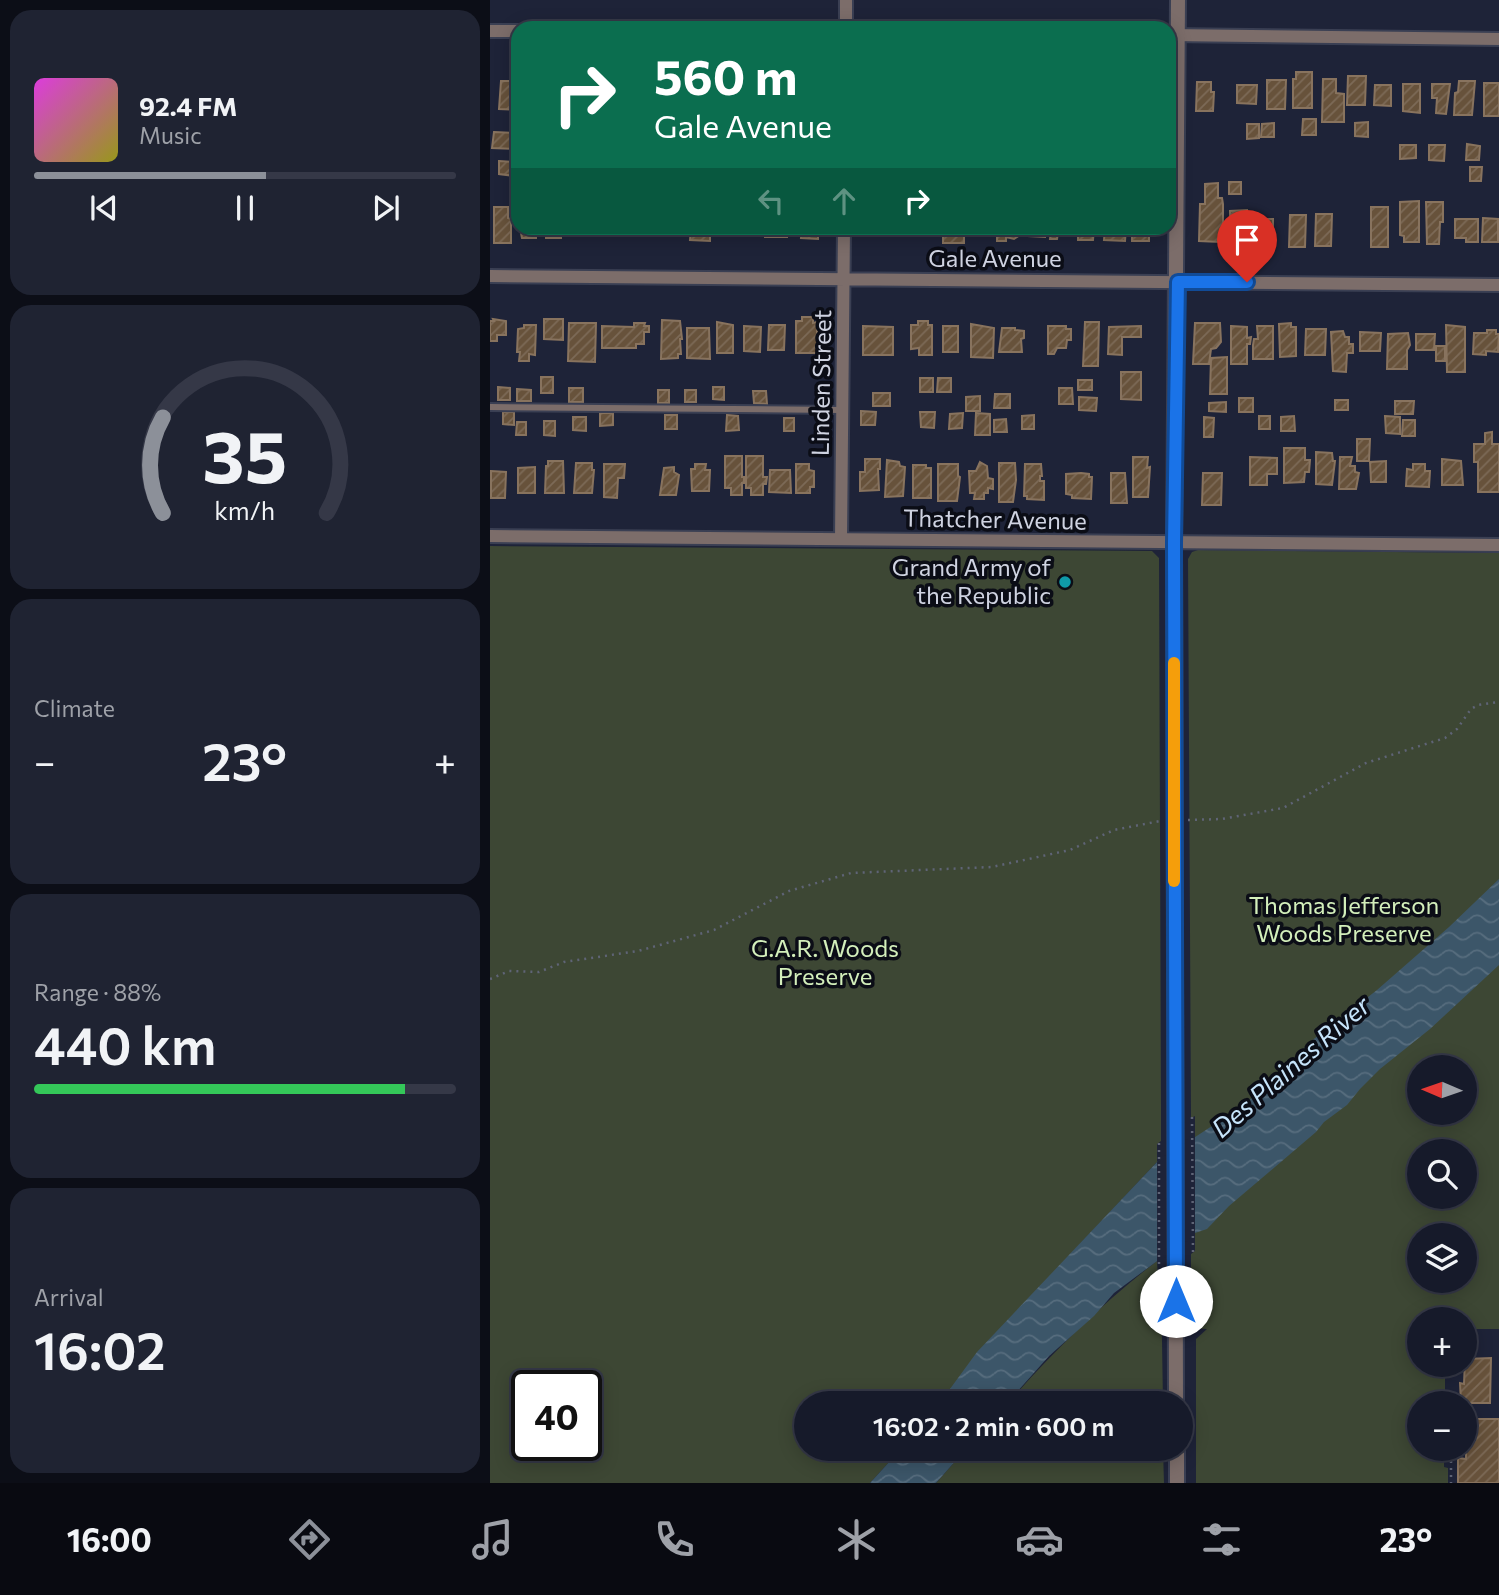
<!DOCTYPE html>
<html lang="en">
<head>
<meta charset="utf-8">
<style>
  :root { --surface:#161a2a; --page:#1f2332; --text:#f1f3f6; --muted:#9ea1a8; --line:#353847; --accent:#8c9099 }
  body { margin:0; font-family:Commissioner,sans-serif; background:var(--page); color:var(--text); height:100vh; display:flex; flex-direction:column; font-size:26px; white-space:nowrap }
  * { box-sizing:border-box; margin:0 }
  p { font-size:23px; color:var(--muted) }
  .icon { flex:none; width:38px; height:38px; fill:none; stroke:currentColor; stroke-width:2; stroke-linecap:round; stroke-linejoin:round }
  .map { position:relative; flex:1; overflow:hidden }
  .panel { display:flex; flex-direction:column; gap:10px; padding:10px; background:#0c0e17; width:490px }
  .panel>* { flex:none }
  .top-card { position:absolute; left:21px; top:21px; width:665px; height:214px; border-radius:21px; box-shadow:0 4px 18px #0003,0 0 0 2px var(--line); background:#0b6e4f; color:#fff; overflow:hidden }
  .needle { width:46px; rotate:272deg }
  .buttons { position:absolute; left:917px; top:1055px; display:grid; gap:14px }
  .buttons a { display:grid; place-items:center; width:70px; height:70px; border-radius:50%; background:var(--surface); box-shadow:0 4px 18px #0003,0 0 0 2px var(--line); font-size:35px }
  .speed { position:absolute; left:21px; top:1370px; display:flex; gap:14px; font-size:35px; font-weight:700; text-align:center }
  .speed>* { display:grid; place-content:center; width:91px; height:91px; border-radius:50%; background:var(--surface); box-shadow:0 4px 18px #0003,0 0 0 2px var(--line); line-height:1 }
  .speed .limit { border:4px solid #111; border-radius:10px; background:#fff; color:#111 }
  .pin { position:absolute; display:grid; place-items:center; width:60px; height:60px; color:#fff; margin:-72px -30px; border-radius:50% 50% 50% 0; rotate:-45deg; box-shadow:0 0 7px #0007 }
  .pin .icon { rotate:45deg }
  .me { position:absolute; width:77px; margin:-38px; rotate:0deg; stroke-linejoin:round; filter:drop-shadow(0 0 5px #0008) }
  .turn { display:flex; align-items:center; gap:24px; height:147px; padding:0 28px; font-size:32px }
  .turn .icon { width:91px; height:91px; stroke-width:2.5 }
  .turn b { display:block; font-size:49px; line-height:60px }
  .lanes { display:flex; align-items:center; height:66px; padding:0 28px; background:#0003; justify-content:center; gap:35px; direction:ltr }
  .lanes .off { opacity:.35 }
  .big { font-size:52px; font-weight:600; line-height:1.1 }
  .panel .tile { flex:1; display:flex; flex-direction:column; justify-content:center; gap:10px; min-width:0; padding:0 24px; border-radius:21px; background:var(--page) }
  .panel .dial { align-items:center; gap:0 }
  .dial svg { height:182px; overflow:visible; fill:none; stroke:var(--line); stroke-width:7; stroke-linecap:round; text-anchor:middle }
  .dial text { fill:var(--text); stroke:none }
  .song { display:flex; align-items:center; gap:21px }
  .cover { width:84px; height:84px; border-radius:10px; background:linear-gradient(135deg,hsl(300 70% 55%),hsl(60 70% 35%)) }
  .played { height:7px; border-radius:4px; background:linear-gradient(90deg,var(--accent) 55%,var(--line) 55%) }
  .keys { display:flex; justify-content:space-around; direction:ltr }
  .heat { display:flex; justify-content:space-between; align-items:center; font-size:38px; direction:ltr }
  .charge { height:10px; border-radius:5px; background:linear-gradient(90deg,#34c759 88%,var(--line) 0) }
  .trip { position:absolute; left:304px; top:1391px; width:399px; height:70px; border-radius:35px; background:var(--surface); box-shadow:0 4px 18px #0003,0 0 0 2px var(--line); font-weight:600; line-height:70px; text-align:center }
  .tabs { display:flex; height:112px; justify-content:space-around; align-items:center; background:#090a11; color:var(--muted) }
  .tabs .icon { width:49px; height:49px }
  .tabs .selected { color:var(--accent) }
  .tabs b { font-size:32px; color:var(--text) }
  main { display:flex; flex:1; min-height:0 }
  .map>svg:first-child { display:block }
  .green { fill:#3d4734; fill-rule:evenodd }
  .water { fill:url(#water-waves) }
  .pier { fill:#1e2338 }
  .building { fill:url(#building-hatch); stroke:#88735e; stroke-width:2 }
  .lines { fill:none; stroke-linecap:round; stroke-linejoin:round }
  .service-casing { stroke:#3a3f53; stroke-width:10 }
  .minor-casing { stroke:#3a3f53; stroke-width:16 }
  .tertiary-casing { stroke:#3a3f53; stroke-width:18 }
  .path { stroke:#5f6476; stroke-width:2.5; stroke-dasharray:2 5; stroke-linecap:butt }
  .service { stroke:#7c6d6a; stroke-width:6 }
  .minor { stroke:#7c6d6a; stroke-width:12 }
  .tertiary { stroke:#7c6d6a; stroke-width:14 }
  .route-casing { stroke:#114b97; stroke-width:18 }
  .route { stroke:#1a73e8; stroke-width:12 }
  .slow { stroke:#f59e0b; stroke-width:12 }
  .culture-dot { fill:#0f9aa8; stroke:#0b0d16; stroke-width:2.5 }
  .labels { text-anchor:middle; stroke-width:7; stroke-linejoin:round; paint-order:stroke }
  .street-label { font-size:24px; fill:#cfd3e1; stroke:#0b0d16 }
  .poi-label { font-size:24px; fill:#cfd3e1; stroke:#0b0d16; text-anchor:end }
  .park-label { font-size:24px; fill:#d3efbb; stroke:#0b0d16 }
  .water-label { font-size:26px; font-style:italic; fill:#c6e4fb; stroke:#0b0d16 }
</style>
</head>
<body>
<main>
<section class="panel">
<div class="tile">
<div class="song"><i class="cover"></i><div><b>92.4 FM</b><p>Music</p></div></div>
<div class="played"></div>
<div class="keys"><svg class="icon" aria-label="previous" viewBox="0 0 24 24"><path d="M18 5L8 12l10 7zM5 5v14"/></svg><svg class="icon" aria-label="pause" viewBox="0 0 24 24"><path d="M8 5v14M16 5v14"/></svg><svg class="icon" aria-label="next" viewBox="0 0 24 24"><path d="M6 5l10 7-10 7zM19 5v14"/></svg></div>
</div>
<div class="tile dial"><svg viewBox="0 0 100 80">
<path d="M14 69A42 42 0 1 1 86 69"/>
<path d="M14 69A42 42 0 0 1 14 27" stroke="#8c9099"/>
<text x="50" y="56" font-size="32" font-weight="700">35</text>
<text x="50" y="72" font-size="11">km/h</text>
</svg></div>
<div class="tile"><p>Climate</p>
<div class="heat"><a>−</a><b class="big">23°</b><a>+</a></div>
</div>
<div class="tile"><p>Range · 88%</p><b class="big">440 km</b><div class="charge"></div></div>
<div class="tile"><p>Arrival</p><b class="big">16:02</b></div>
</section>
<div class="map">
<svg width="1009" height="1483" viewBox="0 0 1009 1483">
  <defs>
    <pattern id="water-waves" width="16" height="10" patternUnits="userSpaceOnUse" patternTransform="scale(1.75)"><rect width="16" height="10" fill="#3c5669"/><path d="M0 5q4-4 8 0t8 0" fill="none" stroke="#576d7e"/></pattern>
    <pattern id="building-hatch" width="6" height="6" patternUnits="userSpaceOnUse" patternTransform="scale(1.75)"><rect width="6" height="6" fill="#67523b"/><path d="M-1 1l2-2M0 6l6-6M5 7l2-2" fill="none" stroke="#7c6a57"/></pattern>
  </defs>
  <rect width="100%" height="100%" fill="#1e2338"/>
  <path class="green" d="M0,546L662,551L669,558L671,1105V1141L667,1144V1162L588,1246L449,1403L317,1404V1449H411L380,1483H0ZM37,1386H96V1446H37Z
    M708,550L1009,553V1329H975V1320H929V1365H955V1403L929,1404V1449H954V1467L958,1468V1483H706V1339L717,1329L701,1328V1254L705,1251V1116L701,1118L698,559L702,552ZM929,1068H975V1113H929ZM929,1152H975V1197H929ZM929,1236H975V1281H929Z
    M667,1261L668,1280L671,1278L673,1403L517,1404C563,1352 612,1303 667,1261Z
    M476,1449H673L674,1483H446Z"/>
  <path class="water" d="M1009,879V965L940,1029L890,1069L870,1089L857,1105L834,1122L826,1132L739,1206L717,1229L705,1233L624,1293L604,1316L559,1356L517,1403L449,1404L487,1352L667,1162L751,1107L785,1078L820,1042L887,990L959,927Z
    M411,1449H476L446,1483H380Z"/>
  <path class="pier" d="M705,1133V1235L667,1264V1162Z"/>
  <path class="building" d="M806,72H822V108H803V79H806Z
    M20,75H27L28,110L9,109L11,81H20Z
    M858,76H876L875,105H857Z
    M833,79H846V93L854,94V122H832Z
    M777,80H796L795,109H777Z
    M969,81H985L982,115H964L965,93L968,92Z
    M707,82H721V92H724L723,111H706Z
    M994,83H1009V116H994Z
    M913,84H930V113L913,111Z
    M942,84H960L956,114L946,113L947,98H942Z
    M747,85H767L766,104L747,103Z
    M885,85H901V106L884,105Z
    M813,119H826V135H812Z
    M878,122V137L865,136V123Z
    M784,123V137H771L772,124Z
    M757,124H769V138L757,139Z
    M4,132L25,133L24,149L2,148Z
    M977,144L990,146L989,160H976Z
    M910,145H926V158L910,159Z
    M939,145H955L954,161L939,160Z
    M9,161L25,162V176L9,174Z
    M980,167H992L991,181H980Z
    M739,182H751V194H739Z
    M728,183V198H732L733,204V236L730,237V242L709,241L710,204H715V184Z
    M929,201V242H914V236L910,235V202Z
    M936,202H953V222H950L949,244H937Z
    M4,207H18V218L21,219V243H4Z
    M881,207H898V247H881Z
    M757,210L756,248H740V211Z
    M826,214H842L841,246H825Z
    M800,215H816L815,247H799Z
    M993,218L1008,219V242H992Z
    M767,219H783V243H766Z
    M965,219H988V242H976V238H965Z
    M30,228H46V238H32Z
    M56,228H71V238H56Z
    M111,228H132V235L111,234Z
    M141,228H164V229H154V236H140Z
    M201,228H220V241L200,240Z
    M275,228H297V237H275Z
    M312,228H328V239L311,238Z
    M453,228H474V243H453Z
    M507,228H526H523V233L527,237L524,239L516,237V241H507Z
    M538,228H555V237L538,236Z
    M558,228H577V233H568L567,239H560L561,229Z
    M588,228H604L603,240H588Z
    M615,228H636L635,241L614,240Z
    M642,228H659V241H642Z
    M312,317H323V323L327,322V353H306V321H312Z
    M3,319L16,321V335H7V341H0V321H4Z
    M54,319H73V340L54,339Z
    M172,320L190,321L192,339H190L191,354H188V358L171,359Z
    M428,321H438V325H442V355H429V348L421,349V325H428Z
    M227,322L243,325V353H227Z
    M595,322H609L608,366H593Z
    M79,323H106L105,362L78,361Z
    M144,323H155L154,326H159V332H154V344H146V348H112V326L144,327Z
    M705,323H730L731,342L726,348L721,349L719,364H703Z
    M801,323V327H806V356L790,357L789,324Z
    M481,324L504,328L503,358L481,357Z
    M34,325H46L45,355L39,354V361H29L30,352H27L28,329L34,328Z
    M279,325H295L294,350H278Z
    M956,325L975,327V372H957Z
    M254,326L271,327L270,352L254,351Z
    M373,326L403,327V355H373Z
    M453,326H468V352H453Z
    M558,326H576V329H581V340H577L576,348H567L564,354H558Z
    M651,326V337H632V355L618,354L619,327Z
    M741,326L757,327V338L761,337L760,344H757V364H741Z
    M767,326H783V359H763V345L764,339H768Z
    M197,328H219L220,359L197,358Z
    M512,328H525V330L534,331V338L531,339L532,352H509Z
    M816,329H836L835,355H815Z
    M997,330H1006V334H1009L1008,352L996,351V355L983,354L984,333H997Z
    M853,331L855,337H859V344H863V353H857L856,372L843,371L841,332Z
    M870,332L891,333L890,351H870Z
    M918,333L920,345L917,350V369H897L898,334Z
    M926,334H945L944,350H926Z
    M946,346H955V361H946Z
    M737,357V394H720L721,358Z
    M631,372H651V400L631,399Z
    M51,377H63V393H51Z
    M430,378H443V392H430Z
    M448,378H461V392H447Z
    M588,380H602V390H588Z
    M8,387L20,388V400H8Z
    M223,387H234V400L223,399Z
    M79,388H93V402H79Z
    M569,388H582L583,404H569Z
    M27,389L41,390V401H27Z
    M168,390H179V403H168Z
    M195,390H206V402H195Z
    M263,391H276L277,404L264,403Z
    M383,393H400V406H383Z
    M505,394H520V408H504Z
    M490,396V411H476V397Z
    M589,397L607,398L606,411L589,410Z
    M749,398H763V412H749Z
    M845,400H858V410H845Z
    M905,401H924L923,414H905Z
    M736,402V412L719,411V403Z
    M371,411L386,412L385,425H371Z
    M13,412H24V425L13,424Z
    M430,412H445L444,428L431,427Z
    M110,413H123V425L110,426Z
    M473,413L472,428L459,429L460,414Z
    M486,413L500,414V435H485Z
    M175,415H187V429H175Z
    M237,415L248,416L249,430L236,431Z
    M544,415V429H532V416Z
    M769,416H780V429H769Z
    M804,416L805,431H791V417Z
    M895,416L910,417V434L896,433Z
    M83,417H96V431L83,430Z
    M714,417L724,418L723,437H714Z
    M294,418H304V431H294Z
    M516,419L517,432H504V420Z
    M913,420H925V436H912Z
    M54,421H65V436L54,435Z
    M27,422H36V435H26Z
    M1002,432V444H1009V492H988V462H984V444H995V433Z
    M867,439H880L879,461H867Z
    M794,448H815V460H820L819,472H815L814,482L794,483Z
    M826,452L842,453L843,461H845L842,485L826,484Z
    M235,456H252V477H254V483H252V495H241V488H235Z
    M256,456H273V477H277L276,484H273V495H261V488H256Z
    M643,457H658L657,468L660,467L658,497H643Z
    M760,457L787,458V474H777V485H760Z
    M850,457H862L860,466H865V472L869,473L866,489H849Z
    M375,459H390V469H388L389,490L370,491V472H375Z
    M952,459L971,461L973,485H952Z
    M397,460L409,462L410,466L415,467L413,496L395,497Z
    M58,461H73L74,493H55L56,466H58Z
    M896,461V482H881L880,462Z
    M490,462L497,466L498,478L503,479V489L498,488V493H494V499H484L485,493H480L479,471H486Z
    M86,463H102V470H104L102,493H84Z
    M509,463H525L526,480L523,502H509Z
    M114,464H135L134,478H128L127,498L114,497Z
    M205,464H216L215,470H220L219,491H202L201,469H205Z
    M306,464H319V470L324,471V487H320V493H306Z
    M448,464H468V476L470,477L467,501H448Z
    M535,464H551L552,476H550V481H554V500L537,499V496H534Z
    M923,464H935V471H940L939,487L916,486L917,469L923,470Z
    M423,465H436V468H441V498H423Z
    M45,467V493H28V468Z
    M184,467V472L189,475L186,495H170L174,468Z
    M280,470H300L301,493L279,492Z
    M1,471L16,472L15,498H1Z
    M591,473L599,474V477H602L601,499L582,498V495L576,494V474Z
    M621,473H635L637,503H621Z
    M713,473H732L731,505H712Z
    M1001,1358L1000,1403H971L970,1383L974,1384L975,1359Z
    M976,1419H1009V1483H968V1458L976,1459Z"/>
  <g class="lines">
    <defs>
      <path id="service" d="M0,407L352,410"/>
      <path id="minor" d="M356,28V0
        M0,31H28
        M679,35L1009,39
        M0,276L1009,285
        M0,536L1009,545
        M351,539L354,228"/>
      <path id="tertiary" d="M686,1404L684,543L688,0
        M687,1449V1483"/>
    </defs>
    <use href="#service" class="service-casing"/>
    <use href="#minor" class="minor-casing"/>
    <use href="#tertiary" class="tertiary-casing"/>
    <path class="path" d="M698,820L732,819L793,808L876,763L955,738L967,729L981,709L988,705L1009,702
      M0,979L19,971L49,972L74,962L148,951L224,930L299,891L361,873L502,867L580,850L624,830L670,821
      M702,1117L703,1253
      M669,1143V1279
      M961,1461V1483"/>
    <use href="#service" class="service"/>
    <use href="#minor" class="minor"/>
    <use href="#tertiary" class="tertiary"/>
  </g>
  <g class="lines">
    <defs>
      <path id="route" d="M686,1301L684,543L688,282H757"/>
    </defs>
    <use href="#route" class="route-casing"/>
    <use href="#route" class="route"/>
    <path class="slow" d="M684,663V881"/>
  </g>
  <circle class="culture-dot" cx="575" cy="582" r="7"/>
  <g class="labels">
    <g class="street-label">
      <text x="505" y="267">Gale Avenue</text>
      <text transform="translate(332 383) rotate(-89)" y="8">Linden Street</text>
      <text transform="translate(505 520) rotate(1)" y="8">Thatcher Avenue</text>
    </g>
    <g class="poi-label">
      <text x="561" y="576">Grand Army of<tspan x="561" dy="28">the Republic</tspan></text>
    </g>
    <g class="park-label">
      <text x="854" y="914">Thomas Jefferson<tspan x="854" dy="28">Woods Preserve</tspan></text>
      <text x="335" y="957">G.A.R. Woods<tspan x="335" dy="28">Preserve</tspan></text>
    </g>
    <g class="water-label">
      <text transform="translate(801 1067) rotate(-41)" y="9">Des Plaines River</text>
    </g>
  </g>
</svg>
<div class="buttons">
<a><svg class="needle" viewBox="-14 -14 28 28"><path d="M0-13l5 13h-10z" fill="#e53935"/><path d="M0 13l5-13h-10z" fill="#9ea1a8"/></svg></a>
<a><svg class="icon" aria-label="search" viewBox="0 0 24 24"><circle cx="10" cy="10" r="6"/><path d="M15 15l6 6"/></svg></a>
<a><svg class="icon" aria-label="layers" viewBox="0 0 24 24"><path d="M12 4l9 5-9 5-9-5zM3 14l9 5 9-5"/></svg></a>
<a>+</a>
<a>−</a>
</div>
<div class="speed"><div class="limit">40</div></div>
<div class="pin" style="left:757px;top:282px;background:#d93025"><svg class="icon" aria-label="arrive" viewBox="0 0 24 24"><path d="M6 21V4h12l-3 4 3 4H6"/></svg></div>
<svg class="me" style="left:686px;top:1301px" viewBox="-20 -20 40 40"><circle r="19" fill="#fff"/><path d="M0-13L10 11 0 6-10 11z" fill="#1a73e8"/></svg>
<div class="trip">16:02 · 2 min · 600 m</div>
<div class="top-card">
<div class="turn"><svg class="icon" aria-label="right" viewBox="0 0 24 24"><path d="M7 20v-9h11M14 6l5 5-5 5"/></svg><div><b>560 m</b>Gale Avenue</div></div>
<div class="lanes"><svg class="icon off" aria-label="left" viewBox="0 0 24 24"><path d="M17 20v-9H6M10 6l-5 5 5 5"/></svg><svg class="icon off" aria-label="ahead" viewBox="0 0 24 24"><path d="M12 20V5M6 11l6-6 6 6"/></svg><svg class="icon" aria-label="right" viewBox="0 0 24 24"><path d="M7 20v-9h11M14 6l5 5-5 5"/></svg></div>
</div>
</div>
</main>
<nav class="tabs">
<b>16:00</b>
<svg class="icon selected" aria-label="directions" viewBox="0 0 24 24"><path d="M12 3l9 9-9 9-9-9zM9 14v-3h6M13 9l2 2-2 2"/></svg>
<svg class="icon" aria-label="music" viewBox="0 0 24 24"><path d="M9 18V5l10-2v13"/><circle cx="6" cy="18" r="3"/><circle cx="16" cy="16" r="3"/></svg>
<svg class="icon" aria-label="phone" viewBox="0 0 24 24"><path d="M5 4h4l2 5-3 2q2 4 5 5l2-3 5 2v4C11 20 4 13 5 4z"/></svg>
<svg class="icon" aria-label="climate" viewBox="0 0 24 24"><path d="M12 3v18M4 7l16 10M4 17L20 7"/></svg>
<svg class="icon" aria-label="car" viewBox="0 0 24 24"><path d="M5 17H2v-5l4-1 3-4h7l3 4 3 1v5h-3M9 17h6M6 11h13"/><circle cx="7" cy="17" r="2"/><circle cx="17" cy="17" r="2"/></svg>
<svg class="icon" aria-label="filters" viewBox="0 0 24 24"><path d="M4 7h16M4 17h16"/><circle cx="9" cy="7" r="2"/><circle cx="15" cy="17" r="2"/></svg>
<b>23°</b>
</nav>
</body>
</html>
